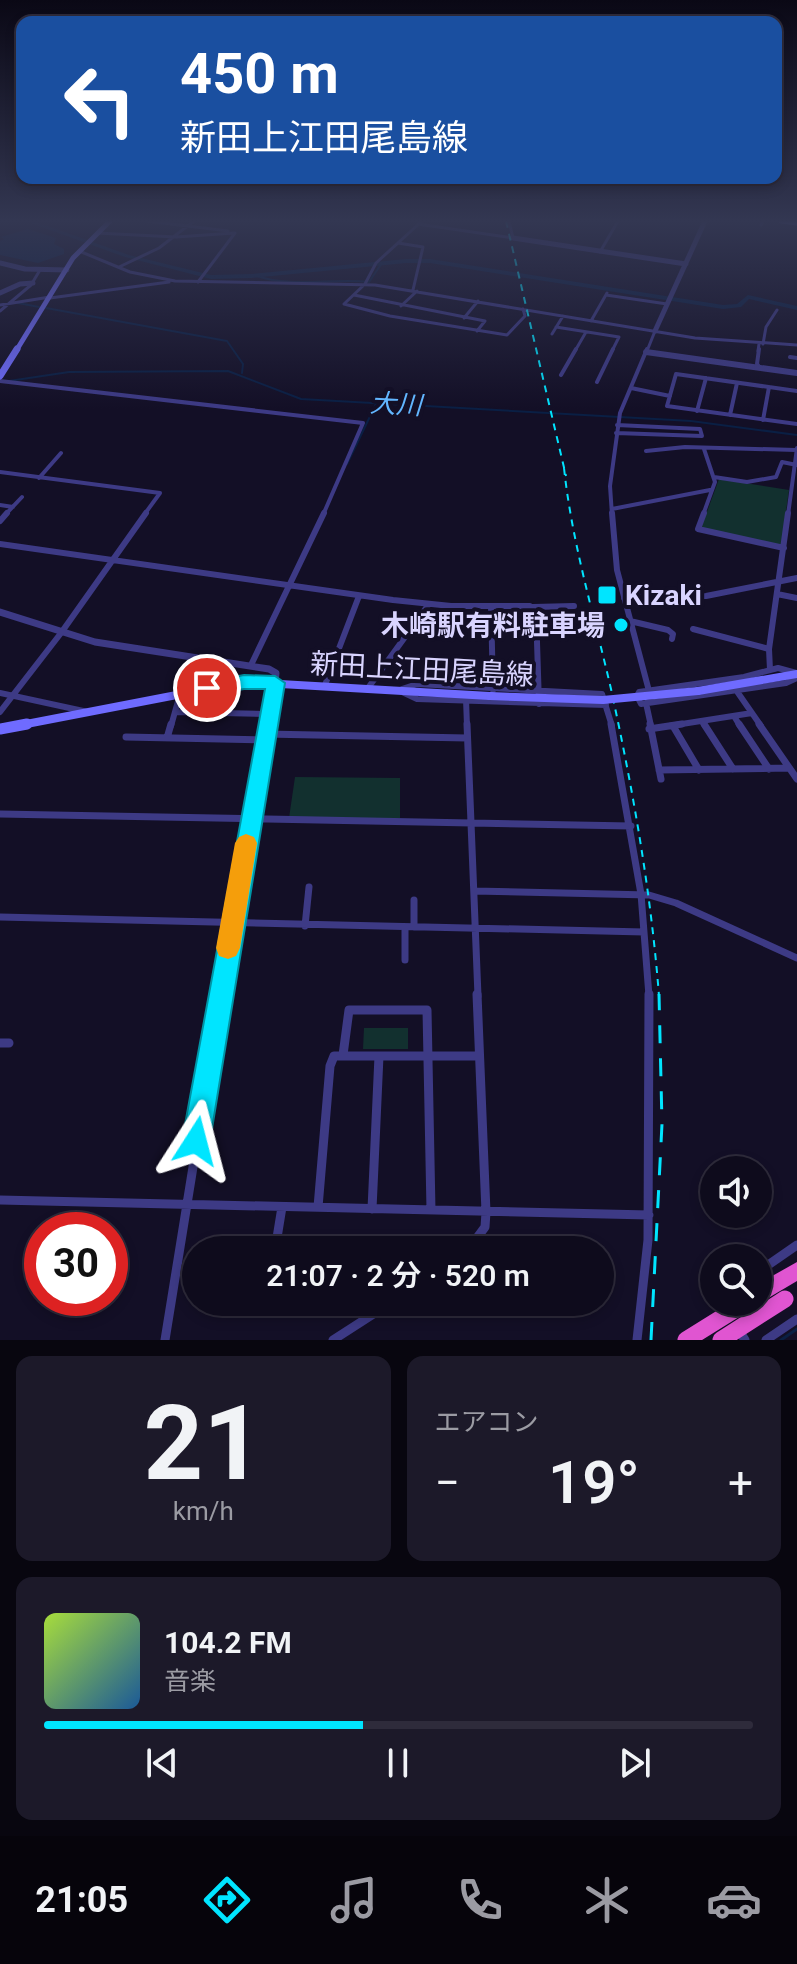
<!DOCTYPE html>
<html lang="ja">
<head>
<meta charset="utf-8">
<style>
  :root { --surface:#0e0b1c; --page:#1c1929; --text:#f1f3f6; --muted:#9b9ba3; --line:#2e2b3b; --accent:#00e5ff }
  body { margin:0; font-family:Roboto,"Noto Sans JP",sans-serif; background:var(--page); color:var(--text); height:100vh; display:flex; flex-direction:column; font-size:30px; white-space:nowrap }
  * { box-sizing:border-box; margin:0 }
  p { font-size:26px; color:var(--muted) }
  .icon { flex:none; width:44px; height:44px; fill:none; stroke:currentColor; stroke-width:2; stroke-linecap:round; stroke-linejoin:round }
  .map { position:relative; height:1340px; overflow:hidden }
  .drawer { display:flex; flex-direction:column; gap:16px; padding:16px; background:#08060f; flex:1 }
  .drawer>* { flex:none }
  .top-card { position:absolute; left:16px; top:16px; width:766px; height:168px; border-radius:16px; box-shadow:0 4px 12px #0003,0 0 0 2px var(--line); background:#1a4fa0; color:#fff; overflow:hidden }
  .fabs { position:absolute; left:700px; top:1156px; display:grid; gap:16px }
  .fabs a { display:grid; place-items:center; width:72px; height:72px; border-radius:50%; background:var(--surface); box-shadow:0 4px 12px #0003,0 0 0 2px var(--line); font-size:40px }
  .speed { position:absolute; left:24px; top:1212px; display:flex; gap:16px; font-size:40px; font-weight:700; text-align:center }
  .speed>* { display:grid; place-content:center; width:104px; height:104px; border-radius:50%; background:var(--surface); box-shadow:0 4px 12px #0003,0 0 0 2px var(--line); line-height:1 }
  .speed .limit { border:12px solid #d22; background:#fff; color:#111 }
  .pin { position:absolute; display:grid; place-items:center; width:68px; height:68px; color:#fff; margin:-34px; border:4px solid #fff; border-radius:50%; box-shadow:0 2px 8px #0007 }
  .me { position:absolute; width:88px; margin:-44px; rotate:9deg; stroke-linejoin:round; filter:drop-shadow(0 0 6px #0008) }
  .turn { display:flex; align-items:center; gap:28px; height:168px; padding:0 32px; font-size:36px }
  .turn .icon { width:104px; height:104px; stroke-width:2.5 }
  .turn b { display:block; font-size:56px; line-height:68px }
  .big { font-size:60px; font-weight:600; line-height:1.1 }
  .drawer .card { flex:1; display:flex; flex-direction:column; justify-content:center; gap:12px; min-width:0; padding:0 28px; border-radius:16px; background:var(--page) }
  .drawer .dial { align-items:center; gap:0 }
  .dial b { font-size:104px; line-height:1 }
  .song { display:flex; align-items:center; gap:24px }
  .cover { width:96px; height:96px; border-radius:12px; background:linear-gradient(135deg,hsl(80 70% 55%),hsl(210 70% 35%)) }
  .played { height:8px; border-radius:4px; background:linear-gradient(90deg,var(--accent) 45%,var(--line) 45%) }
  .keys { display:flex; justify-content:space-around; direction:ltr }
  .heat { display:flex; justify-content:space-between; align-items:center; font-size:44px; direction:ltr }
  .drawer .tiles { flex:1; display:grid; gap:16px; grid-template-columns:1fr 1fr }
  .card:last-child { grid-column:span 2 }
  .trip { position:absolute; left:182px; top:1236px; width:432px; height:80px; border-radius:40px; background:var(--surface); box-shadow:0 4px 12px #0003,0 0 0 2px var(--line); font-weight:600; line-height:80px; text-align:center }
  .menu { display:flex; height:128px; justify-content:space-around; align-items:center; background:#06040b; color:var(--muted) }
  .menu .icon { width:56px; height:56px }
  .menu .current { color:var(--accent) }
  .menu b { font-size:36px; color:var(--text) }
  .map>svg:first-child { display:block }
  .green { fill:#12302f }
  .water { fill:#0a1f44 }
  .lines { fill:none; stroke-linecap:round; stroke-linejoin:round }
  .stream-far1 { stroke:#0a1f44; stroke-width:2 }
  .stream { stroke:#0a1f44; stroke-width:3 }
  .river { fill:#0a1f44; fill-rule:evenodd }
  .minor-far4 { stroke:#3d3a85; stroke-width:3 }
  .minor-far3 { stroke:#3d3a85; stroke-width:4 }
  .minor-far2 { stroke:#3d3a85; stroke-width:6 }
  .minor-far1 { stroke:#3d3a85; stroke-width:7 }
  .minor { stroke:#3d3a85; stroke-width:9 }
  .tertiary-far2 { stroke:#3d3a85; stroke-width:5 }
  .tertiary-far1 { stroke:#3d3a85; stroke-width:6 }
  .tertiary { stroke:#3d3a85; stroke-width:7 }
  .secondary-far3 { stroke:#6f6bff; stroke-width:5 }
  .secondary-far2 { stroke:#6f6bff; stroke-width:7 }
  .secondary-far1 { stroke:#6f6bff; stroke-width:8 }
  .secondary { stroke:#6f6bff; stroke-width:11 }
  .trunk { fill:#e055d1; fill-rule:evenodd }
  .rail-far1 { stroke:#00e5ff; stroke-width:2; stroke-dasharray:7 6; stroke-linecap:butt }
  .rail { stroke:#00e5ff; stroke-width:3; stroke-dasharray:18 15; stroke-linecap:butt }
  .secondary-bridge { stroke:#6f6bff; stroke-width:8 }
  .trunk-bridge { stroke:#e055d1; stroke-width:17 }
  .route { fill:#00e5ff; stroke:#0095a6; stroke-width:2 }
  .slow { fill:#f59e0b }
  .poi-dot { fill:#00e5ff; stroke:#130f26; stroke-width:3 }
  .labels { text-anchor:middle; stroke-width:8; stroke-linejoin:round; paint-order:stroke }
  .far-water-label { font-size:26px; font-style:italic; fill:#62b6ff; stroke:#130f26 }
  .poi-label { font-size:28px; font-weight:bold; fill:#d9d4ff; stroke:#130f26; text-anchor:start }
  .street-label { font-size:28px; fill:#d9d4ff; stroke:#130f26 }
</style>
</head>
<body>
<div class="map">
<svg width="797" height="1340" viewBox="0 0 797 1340">
  <rect width="100%" height="100%" fill="#130f26"/>
  <path class="green" d="M719,479L789,490L781,547L701,528Z
    M295,777L400,778V818H289Z
    M364,1028H408V1049H363Z"/>
  <path class="water" d="M28,229L56,238L54,244L64,249V254L38,263L0,255V241L4,239L1,237Z"/>
  <g class="lines">
    <path class="stream-far1" d="M257,276C291,288 333,278 369,282L382,263
      M18,303L39,307
      M46,308L227,341L243,364L242,373
      M9,381L69,372L228,371L301,399L691,421L797,435
      M347,464L376,404"/>
    <path class="stream" d="M781,1340L797,1329"/>
    <path class="river" d="M25,221H34L129,255L211,275L252,274L406,259H430L723,305L737,304L748,295L797,306V310L749,299L741,307L723,309L430,263H406L252,278L211,279L125,257Z"/>
    <path class="minor-far4" d="M147,221L228,231
      M422,221L376,263L365,284L344,304L390,316L507,335L525,316L523,309
      M418,224L513,238L509,221
      M761,225L763,221
      M97,233L176,237L234,233
      M398,243L423,247L413,290
      M79,251L130,272L175,281L375,285L695,338L797,345
      M600,252L618,221
      M119,267L159,248L194,221
      M198,282L235,233
      M354,295L485,321L477,331
      M606,295L667,304
      M50,298L169,282
      M0,305L50,297
      M401,306L417,291
      M0,311L31,285L40,270
      M464,318L478,301
      M591,321L607,293
      M556,327L619,337L612,351
      M552,334L563,316
      M763,344L766,327L777,310
      M575,351L586,332
      M647,351L655,331
      M758,351L759,344"/>
    <path class="minor-far3" d="M759,349L757,364L760,368
      M790,357L797,358
      M561,375L576,349
      M0,381L363,423L323,515
      M597,382L613,349
      M631,388L670,396
      M797,391L676,374L667,406L797,424
      M697,411L706,378
      M730,415L737,383
      M763,420L769,387
      M616,433L702,436L700,429L617,425
      M646,451L685,447L796,450
      M0,472L160,493L144,515
      M714,477L747,482L776,477L782,462L797,465
      M39,478L61,453
      M0,505L13,507
      M612,509L710,490
      M5,515L22,497
      M612,515L610,486L620,413L647,349
      M703,515L715,482L704,449
      M788,515L797,448"/>
    <path class="minor-far2" d="M612,513L617,570L649,691
      M704,513L698,529L784,548
      M0,521L7,513
      M0,544L393,600L451,606H530L536,611L539,704
      M777,594L797,598
      M624,598L706,596L797,578
      M491,606L493,690
      M533,607L574,606
      M630,621L668,630L673,634L672,639
      M693,629L769,649
      M251,665L324,513
      M770,670L769,649L788,513
      M797,673L778,668L744,677L639,692L637,696L641,704L786,683L797,678
      M325,685L359,596
      M368,688L429,604
      M402,689L417,684L602,694L612,726
      M736,690L761,726
      M400,691L417,699L606,705
      M0,693L88,712
      M466,699L467,726
      M646,703L651,726
      M0,712L61,633L146,513
      M175,712L269,714
      M734,716L740,726
      M702,721L705,726
      M171,726L180,694
      M267,726L275,683
      M669,726L752,713"/>
    <path class="minor-far1" d="M467,724L478,996
      M611,724L641,894L649,996
      M650,724L661,779
      M704,724L733,769
      M739,724L769,769
      M759,724L797,779
      M673,726L699,770
      M649,729L682,724
      M265,734L467,738
      M126,737L264,740
      M167,738L171,724
      M659,770L789,768
      M0,814L631,826
      M474,891L649,895L676,903L797,958
      M414,900V927
      M0,917L644,932
      M305,926L309,887
      M405,927V960
      M220,996L268,724"/>
    <path class="minor" d="M0,1043H9
      M343,1055L349,1010H427L431,1210
      M0,1200L649,1215
      M318,1207L330,1066L334,1056H479
      M372,1209L379,1056
      M275,1250L282,1207
      M468,1250L485,1227L486,1212L477,994
      M758,1272L797,1245
      M738,1329L745,1340
      M165,1340L221,994
      M333,1340L392,1302
      M637,1340L648,1240L649,994
      M766,1340L797,1319"/>
    <path class="tertiary-far2" d="M513,238L686,264
      M0,263L25,269L67,270
      M0,293L20,284L33,283
      M655,331L705,221"/>
    <path class="tertiary-far1" d="M646,352L797,373"/>
    <path class="tertiary" d="M0,612L95,642L269,669L276,673L275,683"/>
    <path class="secondary-far3" d="M781,221L797,223
      M16,351L73,258L110,221"/>
    <path class="secondary-far2" d="M0,376L17,349"/>
    <path class="secondary-far1" d="M698,691L797,674
      M16,726L244,682L490,696"/>
    <path class="secondary" d="M0,729L27,724"/>
    <path class="trunk" d="M797,1262V1281L758,1304L752,1302H758V1284Z"/>
    <path class="rail-far1" d="M506,221L566,476
      M564,468C572,543 594,615 611,689C633,790 651,892 659,996"/>
    <path class="rail" d="M651,1340L662,1124L659,994"/>
    <path class="secondary-bridge" d="M490,696L603,700L698,691"/>
    <path class="trunk-bridge" d="M686,1340L747,1302
      M721,1340L785,1299"/>
  </g>
  <linearGradient id="sky" x2="0" y2="1"><stop stop-color="#0a0815"/><stop offset="0.54" stop-color="#333752"/><stop offset="1" stop-color="#333752" stop-opacity="0"/></linearGradient>
  <rect width="797" height="409" fill="url(#sky)"/>
  <path class="route" d="M244,675L275,676L285,683L210,1141L206,1151L196,1155L186,1151L182,1141L265,689H244L207,695L198,688L207,682Z"/>
  <path class="slow" d="M246,834L254,837L257,843L240,948L236,956L228,959L219,956L216,948L235,843L239,837Z"/>
  <g class="poi-dot">
    <rect x="597" y="585" width="20" height="20" rx="4"/>
    <circle cx="621" cy="625" r="8"/>
  </g>
  <g class="labels">
    <g class="far-water-label">
      <text transform="translate(396 404) rotate(3)" y="9">大川</text>
    </g>
    <g class="poi-label">
      <text x="625" y="605">Kizaki</text>
      <text x="605" y="635" text-anchor="end">木崎駅有料駐車場</text>
    </g>
    <g class="street-label">
      <text transform="translate(422 669) rotate(3)" y="10">新田上江田尾島線</text>
    </g>
  </g>
</svg>
<div class="fabs">
<a><svg class="icon" aria-label="sound" viewBox="0 0 24 24"><path d="M4 9h4l5-4v14l-5-4H4zM17 9q2 3 0 6"/></svg></a>
<a><svg class="icon" aria-label="search" viewBox="0 0 24 24"><circle cx="10" cy="10" r="6"/><path d="M15 15l6 6"/></svg></a>
</div>
<div class="speed"><div class="limit">30</div></div>
<div class="pin" style="left:207px;top:688px;background:#d93025"><svg class="icon" aria-label="arrive" viewBox="0 0 24 24"><path d="M6 21V4h12l-3 4 3 4H6"/></svg></div>
<svg class="me" style="left:196px;top:1141px" viewBox="-20 -20 40 40"><path d="M0-17L14 15 0 8-14 15z" fill="#00e5ff" stroke="#fff" stroke-width="4"/></svg>
<div class="trip">21:07 · 2 分 · 520 m</div>
<div class="top-card">
<div class="turn"><svg class="icon" aria-label="left" viewBox="0 0 24 24"><path d="M17 20v-9H6M10 6l-5 5 5 5"/></svg><div><b>450 m</b>新田上江田尾島線</div></div>
</div>
</div>
<section class="drawer">
<div class="tiles">
<div class="card dial"><b>21</b><p>km/h</p></div>
<div class="card"><p>エアコン</p>
<div class="heat"><a>−</a><b class="big">19°</b><a>+</a></div>
</div>
<div class="card">
<div class="song"><i class="cover"></i><div><b>104.2 FM</b><p>音楽</p></div></div>
<div class="played"></div>
<div class="keys"><svg class="icon" aria-label="previous" viewBox="0 0 24 24"><path d="M18 5L8 12l10 7zM5 5v14"/></svg><svg class="icon" aria-label="pause" viewBox="0 0 24 24"><path d="M8 5v14M16 5v14"/></svg><svg class="icon" aria-label="next" viewBox="0 0 24 24"><path d="M6 5l10 7-10 7zM19 5v14"/></svg></div>
</div>
</div>
</section>
<nav class="menu">
<b>21:05</b>
<svg class="icon current" aria-label="directions" viewBox="0 0 24 24"><path d="M12 3l9 9-9 9-9-9zM9 14v-3h6M13 9l2 2-2 2"/></svg>
<svg class="icon" aria-label="music" viewBox="0 0 24 24"><path d="M9 18V5l10-2v13"/><circle cx="6" cy="18" r="3"/><circle cx="16" cy="16" r="3"/></svg>
<svg class="icon" aria-label="phone" viewBox="0 0 24 24"><path d="M5 4h4l2 5-3 2q2 4 5 5l2-3 5 2v4C11 20 4 13 5 4z"/></svg>
<svg class="icon" aria-label="climate" viewBox="0 0 24 24"><path d="M12 3v18M4 7l16 10M4 17L20 7"/></svg>
<svg class="icon" aria-label="car" viewBox="0 0 24 24"><path d="M5 17H2v-5l4-1 3-4h7l3 4 3 1v5h-3M9 17h6M6 11h13"/><circle cx="7" cy="17" r="2"/><circle cx="17" cy="17" r="2"/></svg>
</nav>
</body>
</html>
